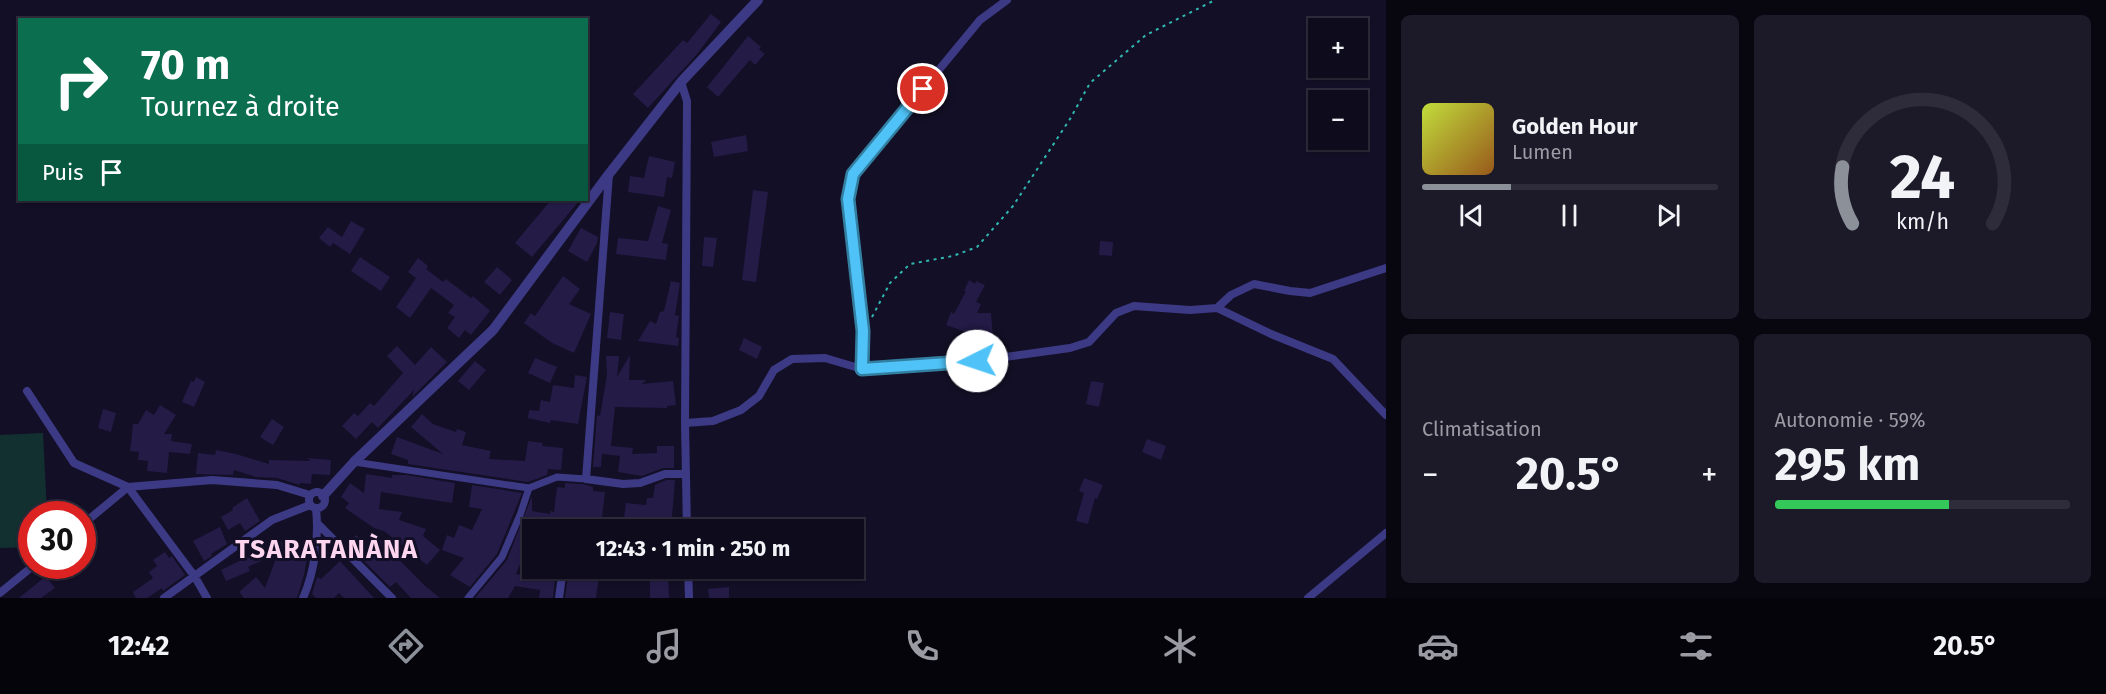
<!DOCTYPE html>
<html lang="fr">
<head>
<meta charset="utf-8">
<style>
  :root { --surface:#0e0b1c; --page:#1c1929; --text:#f1f3f6; --muted:#9b9ba3; --line:#2e2b3b; --accent:#8c9099 }
  body { margin:0; font-family:"Fira Sans",sans-serif; background:var(--page); color:var(--text); height:100vh; display:flex; flex-direction:column; font-size:22px; white-space:nowrap }
  * { box-sizing:border-box; margin:0 }
  p { font-size:20px; color:var(--muted) }
  .icon { flex:none; width:33px; height:33px; fill:none; stroke:currentColor; stroke-width:2; stroke-linecap:round; stroke-linejoin:round }
  .map { position:relative; flex:1; overflow:hidden }
  .drawer { display:flex; flex-direction:column; gap:15px; padding:15px; background:#08060f; width:720px }
  .drawer>* { flex:none }
  .banner { position:absolute; left:18px; top:18px; width:570px; height:183px; border-radius:0px; box-shadow:0 2px 4px #0004,0 0 0 2px var(--line); background:#0b6e4f; color:#fff; overflow:hidden }
  .controls { position:absolute; left:1308px; top:18px; display:grid; gap:12px }
  .controls a { display:grid; place-items:center; width:60px; height:60px; border-radius:0px; background:var(--surface); box-shadow:0 2px 4px #0004,0 0 0 2px var(--line); font-size:30px }
  .speed { position:absolute; left:18px; top:501px; display:flex; gap:12px; font-size:30px; font-weight:700; text-align:center }
  .speed>* { display:grid; place-content:center; width:78px; height:78px; border-radius:50%; background:var(--surface); box-shadow:0 2px 4px #0004,0 0 0 2px var(--line); line-height:1 }
  .speed .limit { border:9px solid #d22; background:#fff; color:#111 }
  .pin { position:absolute; display:grid; place-items:center; width:51px; height:51px; color:#fff; margin:-26px; border:3px solid #fff; border-radius:50%; box-shadow:0 2px 6px #0007 }
  .me { position:absolute; width:66px; margin:-33px; rotate:266deg; stroke-linejoin:round; filter:drop-shadow(0 0 4px #0008) }
  .turn { display:flex; align-items:center; gap:21px; height:126px; padding:0 24px; font-size:27px }
  .turn .icon { width:78px; height:78px; stroke-width:2.5 }
  .turn b { display:block; font-size:42px; line-height:51px }
  .then { display:flex; align-items:center; height:57px; padding:0 24px; background:#0003; gap:12px; font-size:22px }
  .big { font-size:45px; font-weight:700; line-height:1.1 }
  .drawer .widget { flex:1; display:flex; flex-direction:column; justify-content:center; gap:9px; min-width:0; padding:0 21px; border-radius:9px; background:var(--page) }
  .drawer .dial { align-items:center; gap:0 }
  .dial svg { height:156px; overflow:visible; fill:none; stroke:var(--line); stroke-width:7; stroke-linecap:round; text-anchor:middle }
  .dial text { fill:var(--text); stroke:none }
  .song { display:flex; align-items:center; gap:18px }
  .cover { width:72px; height:72px; border-radius:9px; background:linear-gradient(135deg,hsl(70 70% 55%),hsl(30 70% 35%)) }
  .played { height:6px; border-radius:3px; background:linear-gradient(90deg,var(--accent) 30%,var(--line) 30%) }
  .keys { display:flex; justify-content:space-around; direction:ltr }
  .heat { display:flex; justify-content:space-between; align-items:center; font-size:33px; direction:ltr }
  .charge { height:9px; border-radius:4px; background:linear-gradient(90deg,#34c759 59%,var(--line) 0) }
  .drawer .tiles { flex:1; display:grid; gap:15px; grid-template-columns:repeat(2,1fr) }
  .trip { position:absolute; left:522px; top:519px; width:342px; height:60px; border-radius:0px; background:var(--surface); box-shadow:0 2px 4px #0004,0 0 0 2px var(--line); font-weight:700; line-height:60px; text-align:center }
  .dock { display:flex; height:96px; justify-content:space-around; align-items:center; background:#06040b; color:var(--muted) }
  .dock .icon { width:42px; height:42px }
  .dock .active { color:var(--accent) }
  .dock b { font-size:27px; color:var(--text) }
  main { display:flex; flex:1; min-height:0 }
  .map>svg:first-child { display:block }
  .green { fill:#12302f }
  .building { fill:#241b47 }
  .lines { fill:none; stroke-linecap:round; stroke-linejoin:round }
  .path { stroke:#2fb8b0; stroke-width:2; stroke-dasharray:3 4.5; stroke-linecap:butt }
  .pedestrian { stroke:#3d3a85; stroke-width:7 }
  .minor { stroke:#3d3a85; stroke-width:8 }
  .tertiary { stroke:#3d3a85; stroke-width:10 }
  .route-casing { stroke:#337fa1; stroke-width:15 }
  .route { stroke:#4fc3f7; stroke-width:10 }
  .labels { text-anchor:middle; stroke-width:6; stroke-linejoin:round; paint-order:stroke }
  .district-label { font-size:26px; font-weight:bold; letter-spacing:1.5px; fill:#ffd6f0; stroke:#130f26 }
</style>
</head>
<body>
<main>
<div class="map">
<svg width="1386" height="598" viewBox="0 0 1386 598">
  <rect width="100%" height="100%" fill="#130f26"/>
  <path class="green" d="M43,433L47,514H32L31,547L0,548V435Z"/>
  <path class="building" d="M711,14L721,22L698,53L648,108L633,94L683,40L687,43Z
    M748,36L761,47L759,49L765,54L755,65L750,60L718,97L707,87Z
    M746,135L748,151L714,157L711,142Z
    M649,156L675,162L672,178L667,177L664,197L628,192L630,176L644,178Z
    M753,190L768,192L756,282L742,280Z
    M551,200H580L532,257L515,243Z
    M658,206L671,210L662,243L668,244L666,260L616,254L618,238L648,241Z
    M351,221L365,229L350,254L333,243L330,247L319,238L328,227L342,237Z
    M581,228L598,237L597,243L587,262L568,251Z
    M704,237L717,238L713,267L702,266Z
    M1100,241L1113,242L1112,256L1099,255Z
    M360,257L390,277L381,291L351,271Z
    M418,258L428,266L426,269L443,282L446,279L471,298L473,296L490,311L471,335L465,330L459,338L447,328L455,317L448,313L454,305L431,288L410,318L396,307L416,278L408,272Z
    M497,267L512,280L500,295L484,282Z
    M563,276L580,289L569,304L591,314L574,353L552,343L524,323L531,313L535,316Z
    M969,280L975,284L976,281L985,285L976,302L981,304L977,313H991L993,337L966,339V332L946,325L951,312L954,314L966,291H964Z
    M671,281L680,283L675,315L679,316L676,337L679,338L678,346L638,341L650,321L656,324L660,312L664,311Z
    M610,312L624,314L621,340L607,338Z
    M744,338L762,347L757,359L739,350Z
    M397,346L415,365L431,347L447,362L412,397L414,390L378,428L372,422L356,439L342,426L354,413L358,416L370,403L374,406L403,373L387,356Z
    M630,355L629,380H646L642,384L673,381L676,405L667,406V408L615,407L611,446L633,448L632,454L657,453V446H674V468H663L642,476L618,472L620,456L602,454L601,467H593L597,415L600,416L607,375L606,356H619L617,377Z
    M535,358L557,367L550,383L528,373Z
    M475,361L486,370L469,390L458,381Z
    M575,375L587,377L578,424L551,420L550,423L528,418L529,410L539,411L541,400L550,402L553,385L574,388Z
    M196,377L205,382L194,407L182,402L191,381L194,382Z
    M1091,381L1104,383L1099,407L1086,404Z
    M160,405L176,415L164,434H172L171,441L192,444L190,454L169,452L167,473L147,471L148,461L138,460L139,452L130,451L133,424H138L146,410L154,415Z
    M103,409L116,413L111,432L98,428Z
    M422,414L433,424L456,432L457,429L466,432L462,445L491,451L489,459L525,461L528,441L543,443L542,446L563,448L561,470L548,469L547,475L528,482L408,464V460L391,454L397,437L443,454L411,427Z
    M272,419L284,427L273,445L260,437Z
    M1147,439L1166,446L1161,460L1142,452Z
    M216,450L236,454L269,464V460L311,461L307,458L331,460L330,475L312,474L311,484L300,483V485L277,478L256,477L234,470L233,475L196,474L198,453L215,455Z
    M366,474L392,478V475H406L455,483L452,503L381,492L379,509L402,512L399,520L426,529L423,536L440,550L427,565L384,531L374,528L345,508L349,503L341,497L350,483L364,493Z
    M1084,478L1103,485L1097,499L1095,498L1088,524L1076,521L1084,493L1079,491Z
    M666,480H675L672,517H676V530H619L621,517L624,518L626,503L646,505L647,498H653L655,485Z
    M565,483L583,484L593,487V491L605,492L602,518L600,529L566,524L565,530H532V536L516,574L542,577L543,568H556L553,598H539L540,590L515,586L508,598H475L507,560L532,496V511L550,514V511L554,512L557,487L565,488Z
    M472,485L522,493L497,554L470,587L450,575L464,558L442,550L447,535L454,538L459,525L472,530L482,509L469,507Z
    M247,498L260,521L245,531L240,523L228,530L221,517L233,510L232,508Z
    M220,527L227,544L211,554L212,556L204,561L193,541Z
    M356,535L372,551L378,538L424,585L440,598H411L396,582L390,587L360,557L363,555L349,542Z
    M278,542L309,548L304,575L297,598H244L239,592L256,577L265,588L275,561L278,558V553L248,567L250,571L226,581L221,570Z
    M165,552L169,558L172,556L185,575L163,591L162,588L147,598H136L133,592L153,578L149,572L157,566L153,560Z
    M340,561L374,598H344L339,593L334,598H316L312,594L317,577L321,579Z
    M569,568H600L596,598H565Z
    M668,574L669,598H650V575Z
    M46,576L55,588L41,598H19Z
    M729,587V598H709L708,589Z"/>
  <g class="lines">
    <path class="path" d="M872,317L890,283L910,264L953,256L977,247L1013,206L1070,119L1090,83L1146,35L1215,0"/>
    <path class="pedestrian" d="M354,462L529,488L557,477L586,479
      M468,598L502,557L520,515L529,488"/>
    <path class="minor" d="M681,82L687,101L685,423L687,530
      M609,174L586,479L623,484L640,483L665,474H686
      M1217,308L1231,295L1254,284L1290,291L1310,293L1386,268
      M862,369L863,331L847,199L853,174L980,20L1007,0
      M27,391L74,463L128,487L195,577L207,598
      M685,423L713,421L741,410L759,396L774,370L792,359L825,358L862,369L977,361L1070,348L1089,342L1116,313L1134,306L1190,310L1217,308L1271,334L1333,359L1386,415
      M309 500a8 8 0 1 1 16 0a8 8 0 1 1-16 0Z
      M318,524L392,598
      M82,525L128,487L212,480L277,485L310,495
      M688,568L689,598
      M0,593L33,566
      M164,598L272,520L310,505
      M303,598C315,571 319,537 316,508
      M559,598L563,568
      M1308,598L1386,533"/>
    <path class="tertiary" d="M323,496L354,462L493,330L609,174L681,82L758,0"/>
  </g>
  <g class="lines">
    <defs>
      <path id="route" d="M923,89L853,174L848,199L863,331L862,369L977,361"/>
    </defs>
    <use href="#route" class="route-casing"/>
    <use href="#route" class="route"/>
  </g>
  <g class="labels">
    <g class="district-label">
      <text x="327" y="558">TSARATANÀNA</text>
    </g>
  </g>
</svg>
<div class="controls">
<a>+</a>
<a>−</a>
</div>
<div class="speed"><div class="limit">30</div></div>
<div class="pin" style="left:923px;top:89px;background:#d93025"><svg class="icon" aria-label="arrive" viewBox="0 0 24 24"><path d="M6 21V4h12l-3 4 3 4H6"/></svg></div>
<svg class="me" style="left:977px;top:361px" viewBox="-20 -20 40 40"><circle r="19" fill="#fff"/><path d="M0-13L10 11 0 6-10 11z" fill="#4fc3f7"/></svg>
<div class="trip">12:43 · 1 min · 250 m</div>
<div class="banner">
<div class="turn"><svg class="icon" aria-label="right" viewBox="0 0 24 24"><path d="M7 20v-9h11M14 6l5 5-5 5"/></svg><div><b>70 m</b>Tournez à droite</div></div>
<div class="then">Puis<svg class="icon" aria-label="arrive" viewBox="0 0 24 24"><path d="M6 21V4h12l-3 4 3 4H6"/></svg></div>
</div>
</div>
<section class="drawer">
<div class="tiles">
<div class="widget">
<div class="song"><i class="cover"></i><div><b>Golden Hour</b><p>Lumen</p></div></div>
<div class="played"></div>
<div class="keys"><svg class="icon" aria-label="previous" viewBox="0 0 24 24"><path d="M18 5L8 12l10 7zM5 5v14"/></svg><svg class="icon" aria-label="pause" viewBox="0 0 24 24"><path d="M8 5v14M16 5v14"/></svg><svg class="icon" aria-label="next" viewBox="0 0 24 24"><path d="M6 5l10 7-10 7zM19 5v14"/></svg></div>
</div>
<div class="widget dial"><svg viewBox="0 0 100 80">
<path d="M14 69A42 42 0 1 1 86 69"/>
<path d="M14 69A42 42 0 0 1 9 40" stroke="#8c9099"/>
<text x="50" y="56" font-size="32" font-weight="700">24</text>
<text x="50" y="72" font-size="11">km/h</text>
</svg></div>
<div class="widget"><p>Climatisation</p>
<div class="heat"><a>−</a><b class="big">20.5°</b><a>+</a></div>
</div>
<div class="widget"><p>Autonomie · 59%</p><b class="big">295 km</b><div class="charge"></div></div>
</div>
</section>
</main>
<nav class="dock">
<b>12:42</b>
<svg class="icon active" aria-label="directions" viewBox="0 0 24 24"><path d="M12 3l9 9-9 9-9-9zM9 14v-3h6M13 9l2 2-2 2"/></svg>
<svg class="icon" aria-label="music" viewBox="0 0 24 24"><path d="M9 18V5l10-2v13"/><circle cx="6" cy="18" r="3"/><circle cx="16" cy="16" r="3"/></svg>
<svg class="icon" aria-label="phone" viewBox="0 0 24 24"><path d="M5 4h4l2 5-3 2q2 4 5 5l2-3 5 2v4C11 20 4 13 5 4z"/></svg>
<svg class="icon" aria-label="climate" viewBox="0 0 24 24"><path d="M12 3v18M4 7l16 10M4 17L20 7"/></svg>
<svg class="icon" aria-label="car" viewBox="0 0 24 24"><path d="M5 17H2v-5l4-1 3-4h7l3 4 3 1v5h-3M9 17h6M6 11h13"/><circle cx="7" cy="17" r="2"/><circle cx="17" cy="17" r="2"/></svg>
<svg class="icon" aria-label="filters" viewBox="0 0 24 24"><path d="M4 7h16M4 17h16"/><circle cx="9" cy="7" r="2"/><circle cx="15" cy="17" r="2"/></svg>
<b>20.5°</b>
</nav>
</body>
</html>
